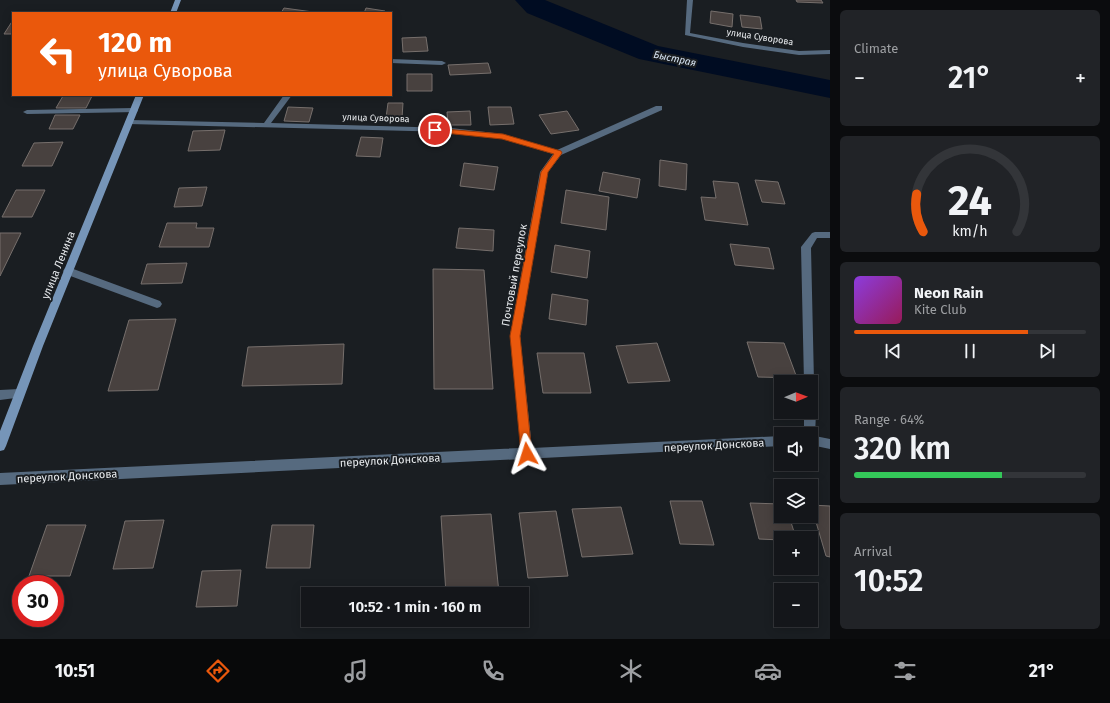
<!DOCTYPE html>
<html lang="en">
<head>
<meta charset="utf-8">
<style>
  :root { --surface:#14161a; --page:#212327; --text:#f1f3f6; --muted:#9d9fa2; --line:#333539; --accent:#ea580c }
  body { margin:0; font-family:"Fira Sans",sans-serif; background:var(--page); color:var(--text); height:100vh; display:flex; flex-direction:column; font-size:15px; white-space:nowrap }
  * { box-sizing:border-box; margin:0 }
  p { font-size:13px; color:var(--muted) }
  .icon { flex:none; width:22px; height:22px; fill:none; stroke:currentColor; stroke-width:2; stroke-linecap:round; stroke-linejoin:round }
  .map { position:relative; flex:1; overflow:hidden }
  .sheet { display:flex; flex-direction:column; gap:10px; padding:10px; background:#0b0c0e; width:280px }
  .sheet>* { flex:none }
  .top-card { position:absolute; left:12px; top:12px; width:380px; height:84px; border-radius:0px; box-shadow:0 2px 10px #0003,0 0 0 1px var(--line); background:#ea580c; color:#fff; overflow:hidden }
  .needle { width:26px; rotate:89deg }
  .fabs { position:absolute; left:774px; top:375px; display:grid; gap:8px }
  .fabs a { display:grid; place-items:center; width:44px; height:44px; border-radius:0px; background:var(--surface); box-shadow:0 2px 10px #0003,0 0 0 1px var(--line); font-size:20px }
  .speed { position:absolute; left:12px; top:575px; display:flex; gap:8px; font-size:20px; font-weight:700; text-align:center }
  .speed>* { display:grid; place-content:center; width:52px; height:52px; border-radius:50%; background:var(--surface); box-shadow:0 2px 10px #0003,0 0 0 1px var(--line); line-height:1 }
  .speed .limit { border:6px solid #d22; background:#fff; color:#111 }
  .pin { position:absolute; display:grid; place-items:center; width:34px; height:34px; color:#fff; margin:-17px; border:2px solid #fff; border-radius:50%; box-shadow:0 1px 4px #0007 }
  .me { position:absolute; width:44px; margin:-22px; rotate:354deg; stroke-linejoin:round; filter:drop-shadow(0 0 3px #0008) }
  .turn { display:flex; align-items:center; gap:14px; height:84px; padding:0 20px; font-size:18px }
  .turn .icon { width:52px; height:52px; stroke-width:2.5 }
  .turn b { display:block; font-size:28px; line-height:34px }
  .big { font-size:30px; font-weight:600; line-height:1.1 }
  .sheet .card { flex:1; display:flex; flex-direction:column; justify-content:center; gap:6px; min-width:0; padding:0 14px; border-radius:6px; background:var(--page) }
  .sheet .dial { align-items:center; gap:0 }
  .dial svg { height:104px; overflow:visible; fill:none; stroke:var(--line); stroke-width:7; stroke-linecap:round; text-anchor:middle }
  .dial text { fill:var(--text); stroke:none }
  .song { display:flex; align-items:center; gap:12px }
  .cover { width:48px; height:48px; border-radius:6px; background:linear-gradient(135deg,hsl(270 70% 55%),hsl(330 70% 35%)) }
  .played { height:4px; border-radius:2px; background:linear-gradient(90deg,var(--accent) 75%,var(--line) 75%) }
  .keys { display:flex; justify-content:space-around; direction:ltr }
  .heat { display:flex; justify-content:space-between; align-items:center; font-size:22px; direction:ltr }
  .charge { height:6px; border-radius:3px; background:linear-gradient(90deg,#34c759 64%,var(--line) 0) }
  .trip { position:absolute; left:301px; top:587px; width:228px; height:40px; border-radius:0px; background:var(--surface); box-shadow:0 2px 10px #0003,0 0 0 1px var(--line); font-weight:600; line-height:40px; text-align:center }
  .tab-bar { display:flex; height:64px; justify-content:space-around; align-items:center; background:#08090a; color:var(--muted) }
  .tab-bar .icon { width:28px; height:28px }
  .tab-bar .current { color:var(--accent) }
  .tab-bar b { font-size:18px; color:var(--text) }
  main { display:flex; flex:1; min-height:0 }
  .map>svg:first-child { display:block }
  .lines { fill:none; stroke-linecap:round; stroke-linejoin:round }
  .river { fill:#000c22; fill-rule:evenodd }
  .building { fill:#48413f; stroke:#766f6c }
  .lane { fill:#566a7f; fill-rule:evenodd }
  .street { fill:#566a7f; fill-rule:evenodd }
  .secondary { fill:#7695b8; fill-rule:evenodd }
  .route { fill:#ea580c; stroke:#983908 }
  .labels { text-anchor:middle; stroke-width:4; stroke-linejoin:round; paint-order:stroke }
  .far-street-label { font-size:9px; fill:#e8ebee; stroke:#1a1e22 }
  .far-water-label { font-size:10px; font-style:italic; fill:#d8e5f4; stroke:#1a1e22 }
  .street-label { font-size:11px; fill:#e8ebee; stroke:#1a1e22 }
</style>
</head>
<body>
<main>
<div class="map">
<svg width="830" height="639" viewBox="0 0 830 639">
  <rect width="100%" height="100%" fill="#1a1e22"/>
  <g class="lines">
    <path class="river" d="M515,0H545L658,46L830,80V98L639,59L527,13Z"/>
  </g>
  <path class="building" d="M796,0H821L823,3L797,2Z
    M284,8L313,12L281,13Z
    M366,8L385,11L384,13H364Z
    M711,11L733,14L732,27L710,23Z
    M740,15L760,17L762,29L742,27Z
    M13,20V34H4Z
    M426,37L428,51L403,52L402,38Z
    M488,63L491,73L450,75L448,65Z
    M407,74H432V91H407Z
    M63,96H92L86,108H56Z
    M388,103H403L402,118H386Z
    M288,107L313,108L309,122L284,121Z
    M488,107H511L514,124L490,125Z
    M470,111L471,125H448L447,112Z
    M567,111L579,130L551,134L539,115Z
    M55,115H80L73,129H49Z
    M225,130L220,150L188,151L193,131Z
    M361,137L383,138L380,157L356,156Z
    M63,142L52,166H22L34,143Z
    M660,160L687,164L686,190L659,186Z
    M464,163L498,167L494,190L460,186Z
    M603,172L640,179L637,198L599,191Z
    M755,180L778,182L785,204L762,202Z
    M713,181L738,183L748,225L705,220L701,197L716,198Z
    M207,187L202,206L174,207L179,188Z
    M16,190H45L32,217H2Z
    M566,190L609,197L606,230L561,223Z
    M167,223H197L196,228H214L209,247H159Z
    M459,228L494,230L493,251L456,248Z
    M0,233H21L0,276Z
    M730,244L769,248L774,269L735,265Z
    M555,245L590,251L587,278L551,272Z
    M187,263L182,283L141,284L147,264Z
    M433,269L484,270L493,389H434Z
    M552,294L588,300L586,325L549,319Z
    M176,319L158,390L108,391L129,320Z
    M747,342L784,343L797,378L758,377Z
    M657,343L670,381L628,383L616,346Z
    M344,344L342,384L242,386L248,347Z
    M537,353H584L591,393H543Z
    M670,501H702L714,545L680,544Z
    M750,503L781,504V516H789L796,538H781V540L759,539Z
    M811,505L830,506V557L826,556Z
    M621,507L633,554L582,557L572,509Z
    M556,511L568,576L528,578L519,513Z
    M491,514L499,593L446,594L441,516Z
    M164,520L153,568L113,569L125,521Z
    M47,525H86L70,576H29Z
    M272,525H314L310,568H266Z
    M241,570L237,606L196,607L202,571Z"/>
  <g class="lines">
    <path class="lane" d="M134,108L138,110L137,112L27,114L23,112L27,110Z
      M68,267L160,301L162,304L160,307L157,308L65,274L63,271L65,268Z"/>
    <path class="street" d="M687,0H693L690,33L743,43L799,51L830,50V54L799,55L743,47L685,35Z
      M391,59L442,61L446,63L442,65L391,63Z
      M284,95H292L271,123L451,128L503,134L557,150L656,106H662V110L561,155L548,172L520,336L532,448L781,436V446L0,485V473L521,448L510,336L540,172L553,154L502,138L451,132L129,124L125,122L129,120L264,123Z
      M815,232H830V238H817L811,248L814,382L811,386V382H804L801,247L812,233Z
      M19,389L23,391L24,394L23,397L0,400V390Z
      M811,407L814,409L816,412L815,436L830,439V449L811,445V434H804V412H811Z"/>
    <path class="secondary" d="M175,0H181L176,13H170Z
      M136,95H144L43,346L6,446L4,450L0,451V431L33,346Z"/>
  </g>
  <path class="route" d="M433,128L503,134L561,151L562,153L548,172L520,336L532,454L530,457L527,458L523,457L521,454L510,336L541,172L554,154L502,139L435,132L432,130Z"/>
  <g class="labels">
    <g class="far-street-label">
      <text transform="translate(760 37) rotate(9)" y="3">улица Суворова</text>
      <text transform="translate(376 118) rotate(2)" y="3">улица Суворова</text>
    </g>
    <g class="far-water-label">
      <text transform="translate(675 58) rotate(12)" y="4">Быстрая</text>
    </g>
    <g class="street-label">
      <text transform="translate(58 265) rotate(-68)" y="4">улица Ленина</text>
      <text transform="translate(514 275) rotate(-80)" y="4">Почтовый переулок</text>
      <text transform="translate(714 445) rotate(-3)" y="4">переулок Донскова</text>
      <text transform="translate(390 460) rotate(-3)" y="4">переулок Донскова</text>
      <text transform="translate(67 476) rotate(-3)" y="4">переулок Донскова</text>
    </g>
  </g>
</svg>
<div class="fabs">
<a><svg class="needle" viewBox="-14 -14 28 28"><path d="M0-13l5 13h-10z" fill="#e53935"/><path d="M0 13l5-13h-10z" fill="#9d9fa2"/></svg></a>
<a><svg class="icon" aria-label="sound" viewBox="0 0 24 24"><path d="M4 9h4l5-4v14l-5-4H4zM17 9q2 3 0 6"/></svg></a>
<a><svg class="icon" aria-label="layers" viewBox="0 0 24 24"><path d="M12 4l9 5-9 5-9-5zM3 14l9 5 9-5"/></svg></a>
<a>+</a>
<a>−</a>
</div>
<div class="speed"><div class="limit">30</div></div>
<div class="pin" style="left:435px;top:130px;background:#d93025"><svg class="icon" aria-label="arrive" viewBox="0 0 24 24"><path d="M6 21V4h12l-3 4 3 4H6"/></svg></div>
<svg class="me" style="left:527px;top:454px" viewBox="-20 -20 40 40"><path d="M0-17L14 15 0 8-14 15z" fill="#ea580c" stroke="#fff" stroke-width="4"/></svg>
<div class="trip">10:52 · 1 min · 160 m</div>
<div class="top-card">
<div class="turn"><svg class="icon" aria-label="left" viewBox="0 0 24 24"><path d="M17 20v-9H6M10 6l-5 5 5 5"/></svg><div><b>120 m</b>улица Суворова</div></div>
</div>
</div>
<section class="sheet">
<div class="card"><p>Climate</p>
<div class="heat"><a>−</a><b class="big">21°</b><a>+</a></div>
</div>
<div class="card dial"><svg viewBox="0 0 100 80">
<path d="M14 69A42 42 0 1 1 86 69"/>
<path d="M14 69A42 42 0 0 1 9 40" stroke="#ea580c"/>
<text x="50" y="56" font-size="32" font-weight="700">24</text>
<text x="50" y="72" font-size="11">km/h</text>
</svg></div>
<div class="card">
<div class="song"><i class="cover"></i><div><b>Neon Rain</b><p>Kite Club</p></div></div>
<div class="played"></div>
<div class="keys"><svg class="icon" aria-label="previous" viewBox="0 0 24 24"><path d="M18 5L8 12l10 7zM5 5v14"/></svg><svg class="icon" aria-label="pause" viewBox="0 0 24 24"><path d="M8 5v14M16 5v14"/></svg><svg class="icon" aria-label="next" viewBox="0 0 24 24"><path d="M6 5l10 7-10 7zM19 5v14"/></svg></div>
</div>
<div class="card"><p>Range · 64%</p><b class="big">320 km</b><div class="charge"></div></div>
<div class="card"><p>Arrival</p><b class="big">10:52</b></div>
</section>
</main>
<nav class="tab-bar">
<b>10:51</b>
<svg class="icon current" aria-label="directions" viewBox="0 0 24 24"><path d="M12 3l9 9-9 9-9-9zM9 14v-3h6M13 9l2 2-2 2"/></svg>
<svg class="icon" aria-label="music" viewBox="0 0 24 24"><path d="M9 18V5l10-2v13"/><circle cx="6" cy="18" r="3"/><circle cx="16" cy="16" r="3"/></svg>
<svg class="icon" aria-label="phone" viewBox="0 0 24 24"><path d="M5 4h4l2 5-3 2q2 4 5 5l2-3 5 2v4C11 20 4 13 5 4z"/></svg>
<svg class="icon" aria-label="climate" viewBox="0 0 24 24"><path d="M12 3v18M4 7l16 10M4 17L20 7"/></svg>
<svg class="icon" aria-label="car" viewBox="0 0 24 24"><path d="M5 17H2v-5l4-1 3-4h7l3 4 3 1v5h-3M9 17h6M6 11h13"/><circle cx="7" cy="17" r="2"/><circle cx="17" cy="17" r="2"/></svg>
<svg class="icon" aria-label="filters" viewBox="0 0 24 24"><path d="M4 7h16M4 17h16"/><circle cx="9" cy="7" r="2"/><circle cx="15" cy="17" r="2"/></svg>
<b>21°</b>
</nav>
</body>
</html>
